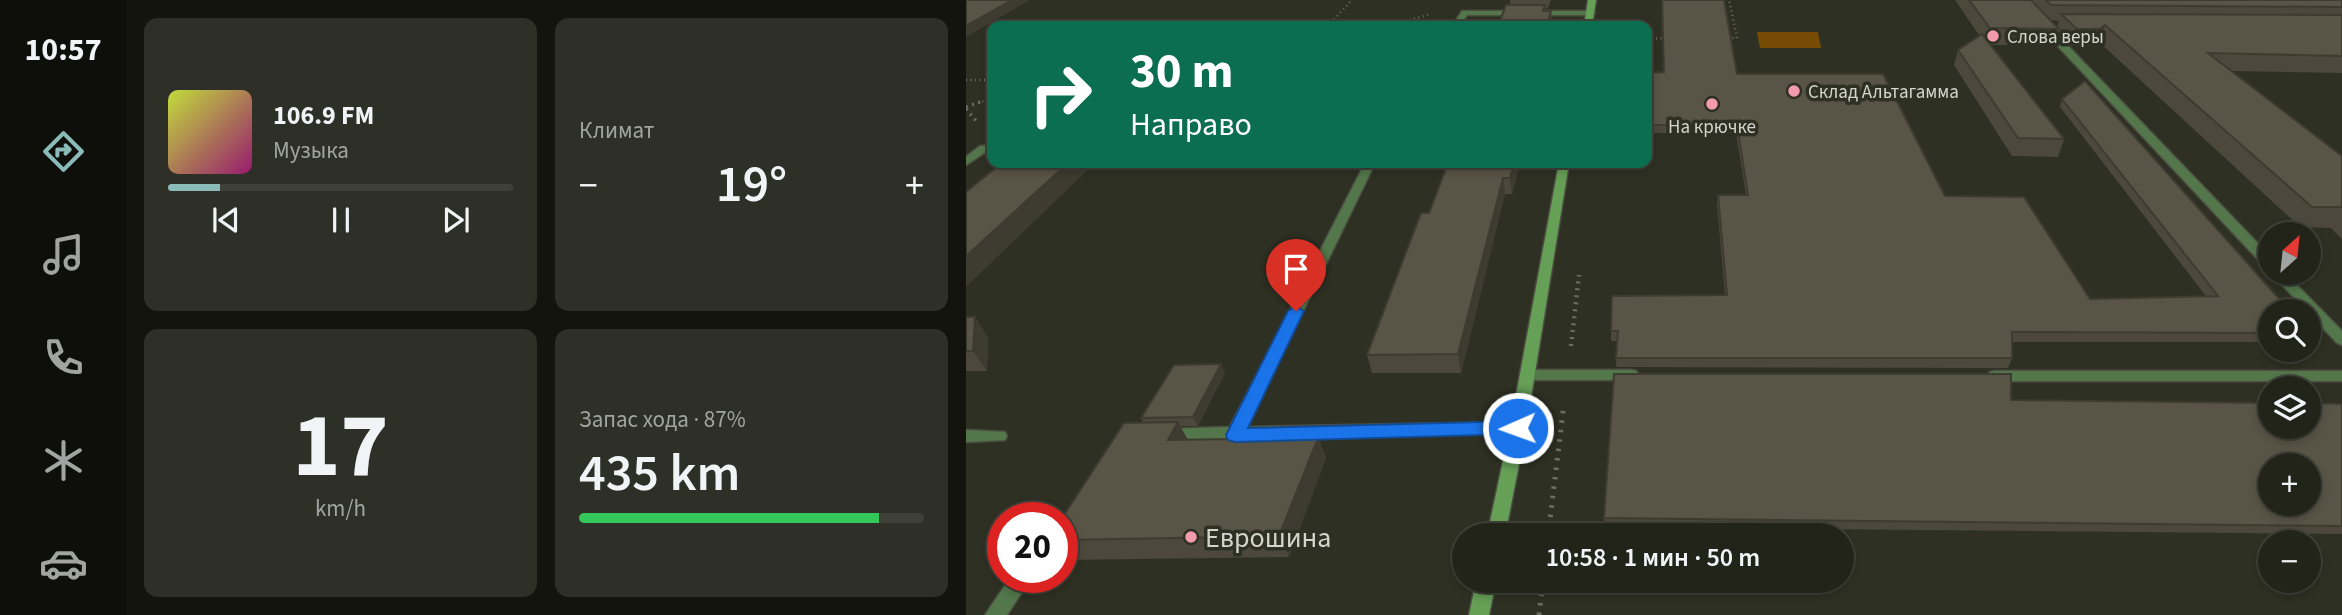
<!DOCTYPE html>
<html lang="ru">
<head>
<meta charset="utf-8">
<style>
  :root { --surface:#22241a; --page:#2e3027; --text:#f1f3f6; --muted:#a2a4a2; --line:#3f4139; --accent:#8bbbb9 }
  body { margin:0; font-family:"Source Sans 3",sans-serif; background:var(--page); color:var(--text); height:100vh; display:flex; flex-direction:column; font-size:26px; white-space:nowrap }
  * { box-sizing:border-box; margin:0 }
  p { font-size:23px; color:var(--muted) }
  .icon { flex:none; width:38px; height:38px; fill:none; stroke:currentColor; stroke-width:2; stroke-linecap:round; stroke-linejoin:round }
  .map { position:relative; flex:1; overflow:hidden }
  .details { display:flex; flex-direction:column; gap:18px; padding:18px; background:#13140e; width:840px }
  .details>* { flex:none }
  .hud { position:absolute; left:21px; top:21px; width:665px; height:147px; border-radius:14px; box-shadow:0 4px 10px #0003,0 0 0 2px var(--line); background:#0b6e4f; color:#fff; overflow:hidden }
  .needle { width:46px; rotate:27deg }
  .controls { position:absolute; left:1292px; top:222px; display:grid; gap:14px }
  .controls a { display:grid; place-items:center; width:63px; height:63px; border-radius:50%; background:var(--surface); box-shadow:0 4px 10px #0003,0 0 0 2px var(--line); font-size:35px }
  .speed { position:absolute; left:21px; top:502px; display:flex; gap:14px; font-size:35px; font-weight:700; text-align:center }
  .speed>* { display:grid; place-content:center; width:91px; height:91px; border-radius:50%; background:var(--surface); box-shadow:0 4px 10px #0003,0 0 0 2px var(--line); line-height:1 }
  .speed .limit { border:10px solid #d22; background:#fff; color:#111 }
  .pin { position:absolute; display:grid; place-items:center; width:60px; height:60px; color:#fff; margin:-72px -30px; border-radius:50% 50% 50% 0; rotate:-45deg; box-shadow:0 0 7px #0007 }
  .pin .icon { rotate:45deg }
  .me { position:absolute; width:77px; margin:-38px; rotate:268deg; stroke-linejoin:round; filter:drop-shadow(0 0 5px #0008) }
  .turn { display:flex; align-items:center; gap:24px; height:147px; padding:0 28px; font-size:32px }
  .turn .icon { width:91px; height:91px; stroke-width:2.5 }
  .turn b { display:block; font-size:49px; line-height:60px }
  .big { font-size:52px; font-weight:600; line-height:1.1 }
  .details .widget { flex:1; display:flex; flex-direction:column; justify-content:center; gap:10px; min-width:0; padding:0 24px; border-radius:14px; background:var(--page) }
  .details .dial { align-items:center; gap:0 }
  .dial b { font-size:91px; line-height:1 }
  .song { display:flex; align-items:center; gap:21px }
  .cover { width:84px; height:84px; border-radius:10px; background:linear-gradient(135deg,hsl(70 70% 55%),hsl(320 70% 35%)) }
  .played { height:7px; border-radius:4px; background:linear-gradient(90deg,var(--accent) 15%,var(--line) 15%) }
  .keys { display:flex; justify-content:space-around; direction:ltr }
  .heat { display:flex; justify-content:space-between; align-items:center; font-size:38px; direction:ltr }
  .charge { height:10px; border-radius:5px; background:linear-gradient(90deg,#34c759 87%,var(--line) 0) }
  .details .tiles { flex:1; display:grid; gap:18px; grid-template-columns:repeat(2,1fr) }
  .trip { position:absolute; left:486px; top:523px; width:402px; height:70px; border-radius:35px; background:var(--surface); box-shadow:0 4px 10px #0003,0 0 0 2px var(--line); font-weight:600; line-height:70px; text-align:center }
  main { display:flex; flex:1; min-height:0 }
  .dock { display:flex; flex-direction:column; width:126px; justify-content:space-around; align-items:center; background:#0e0e0a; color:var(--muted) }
  .dock .icon { width:49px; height:49px }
  .dock .active { color:var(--accent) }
  .dock b { font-size:32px; color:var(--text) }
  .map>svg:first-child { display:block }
  .green { fill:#764c05 }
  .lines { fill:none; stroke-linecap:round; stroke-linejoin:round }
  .lane-casing { stroke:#4c4e42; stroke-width:3 }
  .secondary-casing { stroke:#4c4e42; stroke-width:3 }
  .path-far3 { stroke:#6c6e63; stroke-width:2.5; stroke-dasharray:1 3.5; stroke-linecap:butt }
  .path-far2 { stroke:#6c6e63; stroke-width:3.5; stroke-dasharray:2 4.5; stroke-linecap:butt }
  .path-far1 { stroke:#6c6e63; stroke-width:4.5; stroke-dasharray:2 5; stroke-linecap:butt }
  .path { stroke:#6c6e63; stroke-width:5; stroke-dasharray:2.5 7; stroke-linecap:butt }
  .lane { fill:#53774a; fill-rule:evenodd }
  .secondary { fill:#669f56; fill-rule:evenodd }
  .wall { fill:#4c483c; fill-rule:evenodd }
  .shaded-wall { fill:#3e3b31 }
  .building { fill:#585446; stroke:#3e3b31; stroke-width:2; fill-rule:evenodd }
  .route { fill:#1a73e8; stroke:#114b97; stroke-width:2 }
  .poi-dot { fill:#f29aae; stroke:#2e3023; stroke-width:2.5 }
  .labels { text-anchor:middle; stroke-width:7; stroke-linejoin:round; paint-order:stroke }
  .far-poi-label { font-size:19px; fill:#d3d5cd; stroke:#2e3023; text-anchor:start }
  .near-poi-label { font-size:28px; fill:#d3d5cd; stroke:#2e3023; text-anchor:start }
</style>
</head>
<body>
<main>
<nav class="dock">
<b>10:57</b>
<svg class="icon active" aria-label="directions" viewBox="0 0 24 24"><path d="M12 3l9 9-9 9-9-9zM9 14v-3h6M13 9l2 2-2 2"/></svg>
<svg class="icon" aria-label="music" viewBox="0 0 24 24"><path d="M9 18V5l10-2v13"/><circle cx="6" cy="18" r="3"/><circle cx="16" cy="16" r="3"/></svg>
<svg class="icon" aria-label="phone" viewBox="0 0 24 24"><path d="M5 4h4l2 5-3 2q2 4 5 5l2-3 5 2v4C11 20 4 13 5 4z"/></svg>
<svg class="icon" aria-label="climate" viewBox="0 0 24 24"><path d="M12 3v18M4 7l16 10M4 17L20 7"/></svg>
<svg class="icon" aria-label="car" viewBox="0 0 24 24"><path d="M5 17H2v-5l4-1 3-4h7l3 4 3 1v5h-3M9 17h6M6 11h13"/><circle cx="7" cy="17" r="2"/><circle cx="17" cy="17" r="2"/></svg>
</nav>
<section class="details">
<div class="tiles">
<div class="widget">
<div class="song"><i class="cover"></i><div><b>106.9 FM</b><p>Музыка</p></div></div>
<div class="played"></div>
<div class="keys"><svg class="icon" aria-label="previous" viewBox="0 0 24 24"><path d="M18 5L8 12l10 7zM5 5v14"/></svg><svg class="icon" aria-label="pause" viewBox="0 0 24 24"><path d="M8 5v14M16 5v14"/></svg><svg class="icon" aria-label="next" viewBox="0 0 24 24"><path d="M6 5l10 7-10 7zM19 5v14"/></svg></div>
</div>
<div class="widget"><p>Климат</p>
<div class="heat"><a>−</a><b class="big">19°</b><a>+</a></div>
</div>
<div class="widget dial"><b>17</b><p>km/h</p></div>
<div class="widget"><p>Запас хода · 87%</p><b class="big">435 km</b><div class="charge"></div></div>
</div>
</section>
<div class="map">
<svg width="1376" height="615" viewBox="0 0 1376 615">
  <rect width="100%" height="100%" fill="#2e3023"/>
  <path class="green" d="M791,32H852L855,48H794Z"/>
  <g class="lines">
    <defs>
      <path id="lane" d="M496,11H625L629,13L625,15H501L494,26H486Z
        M1074,23H1080L1304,256V268L1299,267L1074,27Z
        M26,145V151H21L0,165V157L14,146Z
        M399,163H409L281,427L552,422L558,424L560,428L558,432L269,441L194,439L192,435L194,431L200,429L264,427Z
        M1305,273H1319L1376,331V345L1371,343Z
        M562,370H665L670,371L673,375L670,379L665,380H562L557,379L554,375L557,371Z
        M1029,371H1376V381H1029L1024,380L1021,376L1024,372Z
        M0,430L39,432L41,436L39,440L0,442Z
        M44,578H65L41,615H19Z"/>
      <path id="secondary" d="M622,0H630L626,26H618Z
        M593,163H603L560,428L539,536H521L544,428Z
        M510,581H530L523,615H503Z"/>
    </defs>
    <use href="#lane" class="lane-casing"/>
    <use href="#secondary" class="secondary-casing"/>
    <path class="path-far3" d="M362,26L386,0
      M422,26L465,14
      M762,38H771L763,0
      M681,39L701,38
      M0,80H26
      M12,103L26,98"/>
    <path class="path-far2" d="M0,107L17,101
      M0,109L11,122"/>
    <path class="path-far1" d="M605,346L613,275"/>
    <path class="path" d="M582,536L598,404
      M573,615L577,581"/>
    <use href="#lane" class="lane"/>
    <use href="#secondary" class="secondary"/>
  </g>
  <path class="wall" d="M544,0H585L582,8H579L580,11H585L586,24L544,5Z
    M989,0H1376V73L1266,71L1376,156V239L1365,228L1334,227L1133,42L1129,46H1105L1092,32L1088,45H1025L1098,139L1092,157L1046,156L988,65L992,50L1013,35ZM1085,20L1093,21L1091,27Z
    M698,72L771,74L979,196L1124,299L1240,296L1094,107L1096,99L1304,312V342H1046V358L1042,368L650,367L651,341H645V331L759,295L751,204L752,195H780L770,133H681V73Z
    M554,163L546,194H539L495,373H406L401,355L463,213Z
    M0,317L22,337L21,371H0Z
    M259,373L232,426H214L221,440L352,438L360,458L323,557L98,560L96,558V518L177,422L175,418Z
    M1045,400L1376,404V534L638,527V518Z"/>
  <path class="shaded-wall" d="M46,0H64L0,37V26Z
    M585,11V26H581Z
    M1139,25L1133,42L1129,46L1134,29Z
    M102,163H129L0,287V256Z
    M548,163H554L546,194L544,178Z
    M537,178L539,194L495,373L492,354Z
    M9,317L22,337L21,371L7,351Z
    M255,364L259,373L232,426L227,417Z
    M212,422L223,442L202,440Z
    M352,438L360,458L323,557L313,536Z"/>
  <path class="building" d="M0,0H46L0,26Z
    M696,0H758L771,74H917L979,196L1058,197L1124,299L1252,296L1096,99L1119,81L1325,312H1304V333L1046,332V358H650L652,331H645L646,296L761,295L752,195H782L771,125H681V73L698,72Z
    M1003,0H1065L1093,29L1024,28Z
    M1080,0H1376V7L1085,5Z
    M540,5H579L577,11H585L581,26H532Z
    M1095,14L1376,15V56L1242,53L1376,156V207H1346L1139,25L1134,29H1111Z
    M1016,34L1098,139L1052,138L992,50Z
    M36,163H102L0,256V192Z
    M482,163H548L544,178H537L492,354L401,355L455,213H463Z
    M0,317H9L7,351H0Z
    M255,364L227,417L175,418L208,365Z
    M648,374H1045V400L1304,403V427H1342V403L1376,404V526L638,518ZM1304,466H1342V504H1304Z
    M212,422L202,440L352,438L313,536L96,540V518L158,423Z"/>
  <path class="route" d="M330,306L338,311L282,428L552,421L559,423L562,428L559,432L552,434L269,442L262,440L260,435L322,311Z"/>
  <g class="poi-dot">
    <circle cx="1027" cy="36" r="7"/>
    <circle cx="828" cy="91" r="7"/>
    <circle cx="746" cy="104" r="7"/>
    <circle cx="225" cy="537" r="7"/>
  </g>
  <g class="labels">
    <g class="far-poi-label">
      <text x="1041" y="43">Слова веры</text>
      <text x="842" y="98">Склад Альтагамма</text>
      <text x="746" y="133" text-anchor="middle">На крючке</text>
    </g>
    <g class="near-poi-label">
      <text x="239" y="547">Еврошина</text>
    </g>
  </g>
</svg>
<div class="controls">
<a><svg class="needle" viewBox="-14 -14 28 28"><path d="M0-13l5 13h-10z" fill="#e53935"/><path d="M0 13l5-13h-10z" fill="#a2a4a2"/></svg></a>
<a><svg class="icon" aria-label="search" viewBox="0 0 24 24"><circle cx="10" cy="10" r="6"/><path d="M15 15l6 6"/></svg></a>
<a><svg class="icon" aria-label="layers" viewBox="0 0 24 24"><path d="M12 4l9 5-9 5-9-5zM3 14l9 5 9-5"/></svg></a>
<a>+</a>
<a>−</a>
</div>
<div class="speed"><div class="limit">20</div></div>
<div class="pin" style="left:330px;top:311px;background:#d93025"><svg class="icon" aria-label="arrive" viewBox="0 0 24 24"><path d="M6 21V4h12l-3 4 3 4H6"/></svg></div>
<svg class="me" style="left:552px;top:428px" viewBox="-20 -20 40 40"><circle r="17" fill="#1a73e8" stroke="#fff" stroke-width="3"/><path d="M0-11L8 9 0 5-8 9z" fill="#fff"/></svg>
<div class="trip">10:58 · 1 мин · 50 m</div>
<div class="hud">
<div class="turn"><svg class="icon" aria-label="right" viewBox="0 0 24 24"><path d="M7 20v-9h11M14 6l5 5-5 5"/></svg><div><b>30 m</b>Направо</div></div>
</div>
</div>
</main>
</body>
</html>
